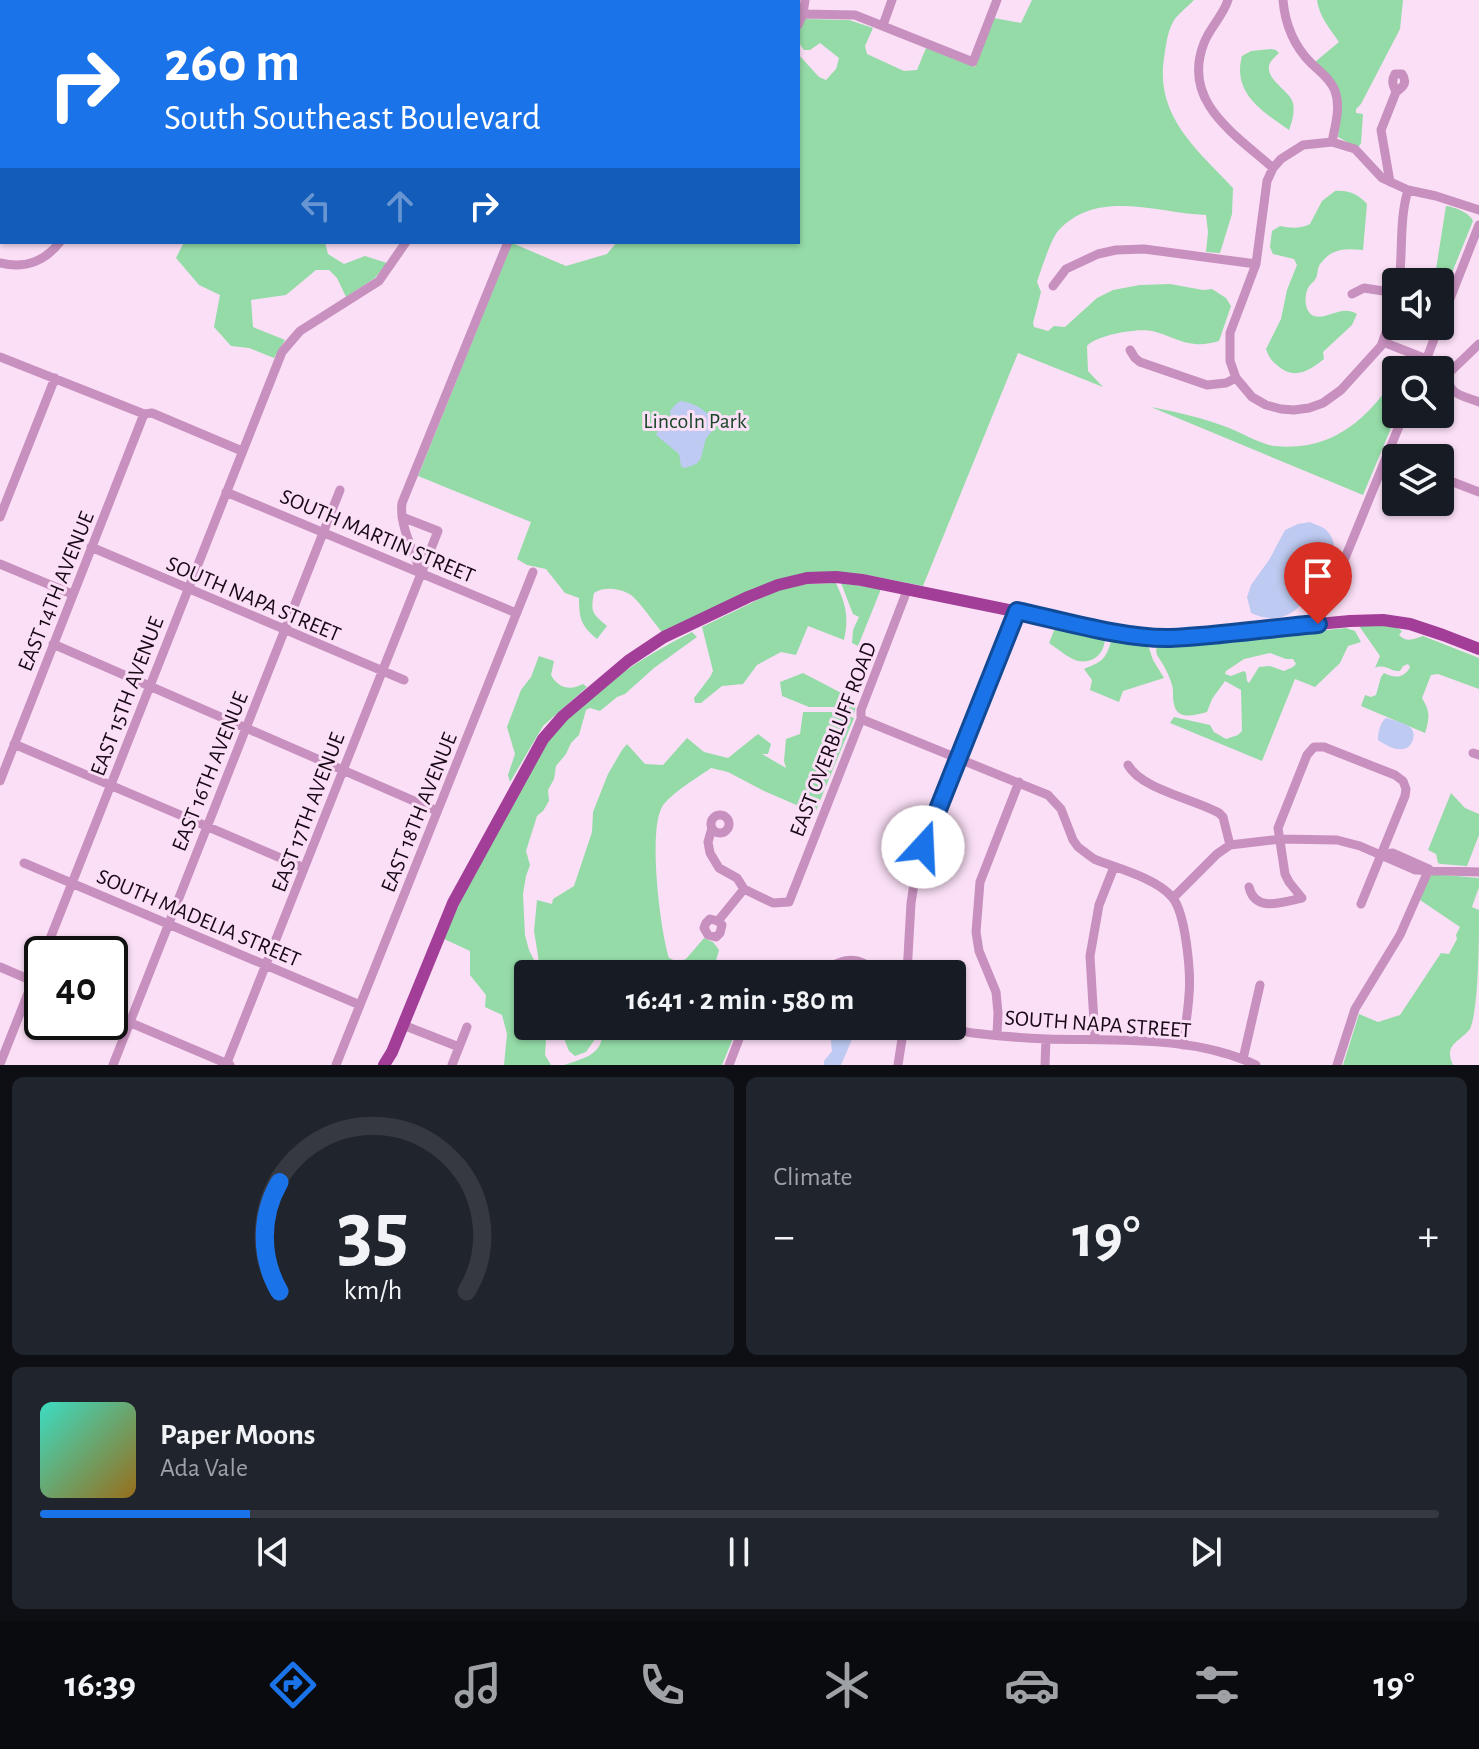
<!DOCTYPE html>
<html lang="en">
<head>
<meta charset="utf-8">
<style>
  :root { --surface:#171b24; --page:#20242c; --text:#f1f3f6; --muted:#9ea1a6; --line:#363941; --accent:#1a73e8 }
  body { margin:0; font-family:"Alegreya Sans",sans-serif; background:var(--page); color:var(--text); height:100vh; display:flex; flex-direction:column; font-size:30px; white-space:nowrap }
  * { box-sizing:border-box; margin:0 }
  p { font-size:26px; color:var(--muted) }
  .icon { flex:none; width:44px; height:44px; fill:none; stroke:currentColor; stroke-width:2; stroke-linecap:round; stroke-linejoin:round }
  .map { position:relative; height:1065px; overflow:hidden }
  .drawer { display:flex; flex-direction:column; gap:12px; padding:12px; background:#0d0f14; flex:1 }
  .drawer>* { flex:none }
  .hud { position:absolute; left:0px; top:0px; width:800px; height:244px; box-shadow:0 2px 6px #0004; background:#1a73e8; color:#fff; overflow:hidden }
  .tools { position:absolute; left:1382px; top:268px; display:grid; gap:16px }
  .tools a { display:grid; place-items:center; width:72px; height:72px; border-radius:8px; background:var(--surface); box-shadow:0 2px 6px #0004; font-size:40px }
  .speed { position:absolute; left:24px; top:936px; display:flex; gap:16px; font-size:40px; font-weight:700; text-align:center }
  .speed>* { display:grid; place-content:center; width:104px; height:104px; border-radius:50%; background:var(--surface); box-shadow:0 2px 6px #0004; line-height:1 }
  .speed .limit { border:4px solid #111; border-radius:12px; background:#fff; color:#111 }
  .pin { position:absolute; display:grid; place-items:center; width:68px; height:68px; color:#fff; margin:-82px -34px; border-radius:50% 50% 50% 0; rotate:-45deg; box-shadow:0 0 8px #0007 }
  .pin .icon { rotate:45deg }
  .me { position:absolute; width:88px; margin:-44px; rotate:20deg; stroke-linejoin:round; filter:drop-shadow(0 0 6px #0008) }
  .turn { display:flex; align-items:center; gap:28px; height:168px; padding:0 32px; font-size:36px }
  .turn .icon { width:104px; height:104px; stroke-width:2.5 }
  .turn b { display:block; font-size:56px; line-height:68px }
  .lanes { display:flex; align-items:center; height:76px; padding:0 32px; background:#0003; justify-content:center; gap:40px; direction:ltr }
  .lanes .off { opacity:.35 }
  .big { font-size:60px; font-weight:700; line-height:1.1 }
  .drawer .widget { flex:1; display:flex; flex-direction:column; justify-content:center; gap:12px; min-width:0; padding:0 28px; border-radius:12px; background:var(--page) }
  .drawer .dial { align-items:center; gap:0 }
  .dial svg { height:208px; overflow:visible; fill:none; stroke:var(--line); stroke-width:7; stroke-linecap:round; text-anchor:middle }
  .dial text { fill:var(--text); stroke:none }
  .song { display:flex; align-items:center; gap:24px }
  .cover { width:96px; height:96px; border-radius:12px; background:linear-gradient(135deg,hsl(170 70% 55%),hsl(40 70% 35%)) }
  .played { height:8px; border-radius:4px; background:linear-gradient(90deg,var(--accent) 15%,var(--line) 15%) }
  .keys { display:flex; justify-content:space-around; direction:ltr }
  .heat { display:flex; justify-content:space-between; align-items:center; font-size:44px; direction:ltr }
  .drawer .tiles { flex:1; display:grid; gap:12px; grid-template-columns:1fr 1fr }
  .widget:last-child { grid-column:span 2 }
  .trip { position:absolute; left:514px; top:960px; width:452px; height:80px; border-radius:8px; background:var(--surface); box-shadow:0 2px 6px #0004; font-weight:700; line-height:80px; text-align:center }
  .dock { display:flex; height:128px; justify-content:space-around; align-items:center; background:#090b0e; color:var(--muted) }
  .dock .icon { width:56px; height:56px }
  .dock .current { color:var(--accent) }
  .dock b { font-size:36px; color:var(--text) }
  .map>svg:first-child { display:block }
  .green { fill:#94dba7; fill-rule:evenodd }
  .water { fill:#becaf1 }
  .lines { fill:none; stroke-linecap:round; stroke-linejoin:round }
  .minor { stroke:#c790be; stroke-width:9 }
  .major { stroke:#a23d98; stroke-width:12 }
  .route-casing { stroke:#114b97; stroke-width:20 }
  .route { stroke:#1a73e8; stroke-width:14 }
  .labels { text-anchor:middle; stroke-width:6; stroke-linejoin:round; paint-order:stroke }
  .park-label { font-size:22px; fill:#1c472a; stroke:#fbdff6 }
  .street-label { font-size:22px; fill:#180816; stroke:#fbdff6 }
</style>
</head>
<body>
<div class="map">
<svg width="1479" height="1065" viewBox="0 0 1479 1065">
  <rect width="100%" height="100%" fill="#fbdff6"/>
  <path class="green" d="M1032,0H1194C1187,8 1178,13 1173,22C1167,33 1166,46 1164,58C1155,116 1197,150 1233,188L1232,214L1220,253L1206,252L1208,232L1206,215C1156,213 1097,188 1058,231C1051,239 1041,270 1037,282L1041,292L1033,323L1034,327L1048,331L1054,326L1065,327L1097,298L1113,290L1140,285L1170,284L1203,290L1212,289L1226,298L1231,306L1219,341C1211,343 1203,345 1195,344C1180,343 1167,334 1152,331C1137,328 1097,335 1087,346L1088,371L1103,387L1018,353L923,586L862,574L819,572L662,632C654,623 640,602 631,595C621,588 603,586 594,593C590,613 593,614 607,626L597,639C581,626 579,618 579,598L565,593L546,569L527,565L517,559L531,522L418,476L512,243L566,266L607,254L617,242H798V54L819,77L826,80L836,69L839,58L820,43L810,50H804C795,40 797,29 805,19L849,20L873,28L865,46L867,54L904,71L917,70L926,48L975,67L994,18L1021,23Z
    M1317,0H1403L1400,29L1361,104L1356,109V113L1363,114L1361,143L1358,148L1338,137L1341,99L1315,62L1339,42C1330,29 1319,16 1317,0Z
    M1271,49L1276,50L1279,53C1276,56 1272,59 1270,63C1263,79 1290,90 1293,103C1295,112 1292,122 1289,130C1262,111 1232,93 1242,56L1251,51Z
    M1335,191C1348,190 1358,194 1367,204L1363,250C1352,249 1342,248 1332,253C1328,255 1321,262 1319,266C1317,270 1318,274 1316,278C1314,282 1310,284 1308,288C1304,296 1304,312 1314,316C1328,320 1341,304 1357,314L1352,325L1323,352L1324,359C1311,369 1298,379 1282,369C1273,362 1270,360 1266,349L1281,319L1287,290L1297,265L1294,259L1273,254L1270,247L1272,231L1280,226C1291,228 1300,229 1310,224L1322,201Z
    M1446,206C1455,207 1470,213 1473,221L1440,302V282H1434Z
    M184,242H325L328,254L344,264L365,256L387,263L375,278L346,297L337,278L329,270H316L286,295L251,300L253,327L285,340L274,358L249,348L231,346L214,327L220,295L199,285L176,258Z
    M1396,376L1397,414L1363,495L1151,407C1177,412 1204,418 1229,428C1242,433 1255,441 1269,445C1278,447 1290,447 1300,446C1343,442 1373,411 1396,376Z
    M836,583C846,605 849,616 844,640L808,626L796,655L781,652L757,665L743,684L722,686L701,703H695L694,698L710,677L713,671L702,627L778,590L807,584Z
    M841,583L881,589L858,646L852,643L853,630L859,617L853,614Z
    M1357,623L1396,627L1402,631L1399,635C1407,643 1414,639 1423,636L1479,658V689L1438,674L1431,675L1422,698C1430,711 1430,718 1425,733L1361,706L1365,695L1371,697L1376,695L1381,677L1384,673C1394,678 1404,679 1410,667L1408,664L1403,666L1400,671C1391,672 1385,663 1375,668L1380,656Z
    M1055,628L1105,637C1105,652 1095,664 1078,661C1069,659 1057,648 1049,643Z
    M1346,628L1355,631L1361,642L1348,646L1340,663L1315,687L1295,679L1262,761L1170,723L1174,717L1210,725L1214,732L1226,739L1238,735L1242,731L1241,690L1225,681L1212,699L1207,712C1195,715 1177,721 1174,704C1172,698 1174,691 1172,685C1169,674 1163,664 1157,655L1156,650L1158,645H1190ZM1270,653L1286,659H1293L1296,664L1293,667L1284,671L1270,666L1259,667L1249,683L1247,681L1246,673L1244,671L1231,676L1225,674L1226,671L1244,659Z
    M692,632L697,637L654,668L625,694L617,697L600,711L590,708L586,710L579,735L571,743L566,754L556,766L554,779L548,790L549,801L543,811L537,816L526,851L530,865L526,876L523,894L525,935L529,950L534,960L539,962L534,931L537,900L552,904L553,899L574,886L592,832L593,812L608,774L622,750L627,744L645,764L663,765L687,738L704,752L728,758L758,734L771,744L768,754H762L786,768L784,761L786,739L800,734L803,712H838L854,718L815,813L764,791L728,772L711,768C697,778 671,793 662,807C648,832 660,929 669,958L678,962L686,959L704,938L713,942L719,950L714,968L719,974H528V1026H533L546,1041L545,1055L551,1065H504L507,1034L502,1015L485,1007L486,995L470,975V951L442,938L462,898L547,743C584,695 638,659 692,632Z
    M1112,638L1148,645L1153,660L1164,678L1123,691L1119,702L1090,690L1092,680L1084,669C1103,661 1106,660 1112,638Z
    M539,656L554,661L551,675C558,688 570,691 583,684L587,687L543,726L510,782L508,775L515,754L507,727L521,690L531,677Z
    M803,673L851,698L857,702L854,714L835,707H809L782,696L780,682Z
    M1451,793L1465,808L1479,814V835L1467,866L1441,864L1438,863L1436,854L1428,850Z
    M1434,874L1479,878V887L1472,907L1479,910C1479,939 1479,1008 1470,1029C1460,1042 1443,1044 1453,1065H1343L1359,1014L1378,1022L1400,1015L1441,953L1449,954L1457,939L1456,935L1460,927L1420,900L1429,877Z
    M559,1026H597L598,1035L586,1052L575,1056L569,1051Z
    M601,1026H738L722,1065H564C584,1058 607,1054 601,1026Z"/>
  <path class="water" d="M680,401C691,401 717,414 713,429C712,433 708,435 706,439C700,456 705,464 684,468L681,466L679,454L656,435L659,428L671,421L670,411L675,405Z
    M1310,522C1315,525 1323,526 1327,531C1345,549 1325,583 1316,602L1300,605C1289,620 1267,621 1251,613L1247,597L1251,585L1269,560L1285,530L1298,524Z
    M1386,718C1393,720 1406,723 1411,728C1417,735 1412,748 1403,749C1395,751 1384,744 1378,740C1378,732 1380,723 1386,718Z
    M831,1026H855L856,1030L841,1065H824V1061L832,1051L830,1033Z"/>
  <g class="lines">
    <path class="minor" d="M39,0L44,2
      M305,0L311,1
      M766,0L771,2
      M1228,0C1223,16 1210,27 1204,43C1181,102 1235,134 1273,168
      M1283,0C1285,23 1294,46 1311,63C1319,71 1331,79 1335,91C1341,107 1335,126 1332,142
      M115,2L117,0
      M605,2V0
      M703,2L704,0
      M798,12L803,14L855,15L973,62L997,0
      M798,25L803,14L805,0
      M883,25L892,0
      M1390,182L1381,130L1396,92C1393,85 1391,81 1395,74H1402C1408,83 1403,87 1396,92
      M1408,190L1436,196L1479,210
      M0,263C25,269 44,262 60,242
      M1053,286L1066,269L1098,254L1116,250L1144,249L1256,264
      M1352,294L1364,288L1396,293
      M1396,297L1392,316L1381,346L1341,390L1323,403L1309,408L1294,410L1281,409L1266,405L1252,397L1236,378L1230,361V333L1256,264L1267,181L1273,168L1281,159L1303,145L1332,142L1355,149L1382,178L1408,190C1399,220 1403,252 1399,282
      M1440,324L1479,225
      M1383,342L1452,369
      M1130,350L1135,358L1140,362L1207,385L1226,383L1236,378
      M0,357L144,414L152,413L242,451
      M1417,362L1435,370
      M1425,363L1439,326
      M1450,372L1479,344
      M1448,375C1447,395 1464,396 1479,402
      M1440,477L1479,492
      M226,492L516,613
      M0,517L55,378
      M91,547L404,680
      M0,564L72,594
      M421,573C414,552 399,525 402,503L508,242
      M1318,624L1404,414
      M53,644L437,811
      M861,719L1048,795L1061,809L1073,840L1078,847L1094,859C1116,868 1156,878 1172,897C1186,913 1191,974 1189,995C1188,1012 1185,1028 1183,1045
      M14,744L304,868
      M1473,753L1479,755
      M1128,765C1141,789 1194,799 1219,813L1223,817L1230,845
      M0,781L144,414
      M711 824a9 9 0 1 1 18 0a9 9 0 1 1-18 0Z
      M712,828L708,842L710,853L719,868L737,878L744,889L773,903L789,902L861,719V710L908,588
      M1382,854L1393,853L1429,869
      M24,863L360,1005
      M1249,887C1255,913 1282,902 1302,898L1289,882L1285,874L1278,828L1307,755L1314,747H1324L1395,775L1403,781L1406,789L1405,796L1361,904
      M1173,898L1217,854L1230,845L1280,839L1337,840L1360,846L1415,870L1479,872
      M718,921L722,925L720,933L716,937L708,935L704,928L706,923L710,919L718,921L744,889
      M44,954L282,352L300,331L379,281L406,242
      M0,967L42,985
      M816,974C833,966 847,954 865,964C874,968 880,972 890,973L894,971L907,974
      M907,974L911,903L917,865L929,829L1017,611
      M110,1014L230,1065
      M403,1025L459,1047
      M936,1026C948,1028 960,1031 973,1033C997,1036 1023,1038 1047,1039C1114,1041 1194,1035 1256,1065
      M997,1034L998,1013L996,992L979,951L976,932L980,882L1019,782
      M1095,1039L1090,956L1099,905L1114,867
      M1243,1059L1260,985
      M0,1064L42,958
      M113,1065L340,490
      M226,1065L438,531L402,517
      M336,1065L533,572
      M452,1065L467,1027
      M729,1065L744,1026
      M898,1065L904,1026
      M1045,1065L1046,1039
      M1337,1065L1355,1009L1400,935L1429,869"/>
    <path class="major" d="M384,1065L392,1052L453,903L543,739L563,716L628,661L664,637L748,597L778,585L807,578L836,577L862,580L1101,629L1142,636L1169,638L1350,621L1383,620L1410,624L1443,635L1479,649"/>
  </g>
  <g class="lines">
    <defs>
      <path id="route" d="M923,847L1017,611C1063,621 1124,639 1170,638C1218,636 1270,628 1318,624"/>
    </defs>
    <use href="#route" class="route-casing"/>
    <use href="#route" class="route"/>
  </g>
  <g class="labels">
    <g class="park-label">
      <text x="695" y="428">Lincoln Park</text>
    </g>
    <g class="street-label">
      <text transform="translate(378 535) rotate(23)" y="8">SOUTH MARTIN STREET</text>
      <text transform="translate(55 591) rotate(-68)" y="8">EAST 14TH AVENUE</text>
      <text transform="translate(254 598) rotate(23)" y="8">SOUTH NAPA STREET</text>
      <text transform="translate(126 696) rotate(-69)" y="8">EAST 15TH AVENUE</text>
      <text transform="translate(832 739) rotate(-69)" y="8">EAST OVERBLUFF ROAD</text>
      <text transform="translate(209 771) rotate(-68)" y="8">EAST 16TH AVENUE</text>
      <text transform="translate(307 812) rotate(-69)" y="8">EAST 17TH AVENUE</text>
      <text transform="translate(418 812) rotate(-68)" y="8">EAST 18TH AVENUE</text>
      <text transform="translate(199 917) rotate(23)" y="8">SOUTH MADELIA STREET</text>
      <text transform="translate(1098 1023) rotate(4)" y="8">SOUTH NAPA STREET</text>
    </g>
  </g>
</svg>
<div class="tools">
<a><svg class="icon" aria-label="sound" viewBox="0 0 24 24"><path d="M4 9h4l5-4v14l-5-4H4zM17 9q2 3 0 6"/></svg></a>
<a><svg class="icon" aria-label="search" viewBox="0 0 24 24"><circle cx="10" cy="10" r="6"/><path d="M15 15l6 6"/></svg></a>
<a><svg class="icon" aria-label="layers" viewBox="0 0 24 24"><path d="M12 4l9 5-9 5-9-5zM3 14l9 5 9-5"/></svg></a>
</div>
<div class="speed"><div class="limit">40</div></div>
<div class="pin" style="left:1318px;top:624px;background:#d93025"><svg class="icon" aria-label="arrive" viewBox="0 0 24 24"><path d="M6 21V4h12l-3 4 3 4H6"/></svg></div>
<svg class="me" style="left:923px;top:847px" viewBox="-20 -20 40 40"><circle r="19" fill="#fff"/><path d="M0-13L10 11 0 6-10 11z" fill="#1a73e8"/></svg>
<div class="trip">16:41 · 2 min · 580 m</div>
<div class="hud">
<div class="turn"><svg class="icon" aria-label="right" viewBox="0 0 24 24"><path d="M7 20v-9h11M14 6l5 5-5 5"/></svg><div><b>260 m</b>South Southeast Boulevard</div></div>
<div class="lanes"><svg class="icon off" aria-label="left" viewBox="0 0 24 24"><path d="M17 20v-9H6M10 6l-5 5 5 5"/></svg><svg class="icon off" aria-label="ahead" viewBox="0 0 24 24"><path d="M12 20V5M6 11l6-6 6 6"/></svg><svg class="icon" aria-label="right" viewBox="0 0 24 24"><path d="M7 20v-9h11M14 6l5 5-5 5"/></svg></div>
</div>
</div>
<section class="drawer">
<div class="tiles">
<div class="widget dial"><svg viewBox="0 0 100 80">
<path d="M14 69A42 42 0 1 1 86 69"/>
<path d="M14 69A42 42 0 0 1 14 27" stroke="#1a73e8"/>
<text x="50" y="56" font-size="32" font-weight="700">35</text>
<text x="50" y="72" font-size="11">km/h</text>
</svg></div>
<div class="widget"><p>Climate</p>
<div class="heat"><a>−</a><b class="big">19°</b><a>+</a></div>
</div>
<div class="widget">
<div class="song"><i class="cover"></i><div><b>Paper Moons</b><p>Ada Vale</p></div></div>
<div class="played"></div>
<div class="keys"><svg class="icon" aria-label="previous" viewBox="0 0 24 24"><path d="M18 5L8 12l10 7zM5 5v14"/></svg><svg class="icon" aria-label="pause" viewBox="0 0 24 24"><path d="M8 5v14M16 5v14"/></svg><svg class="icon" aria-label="next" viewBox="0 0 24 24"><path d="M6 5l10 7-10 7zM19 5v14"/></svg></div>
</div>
</div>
</section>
<nav class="dock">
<b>16:39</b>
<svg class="icon current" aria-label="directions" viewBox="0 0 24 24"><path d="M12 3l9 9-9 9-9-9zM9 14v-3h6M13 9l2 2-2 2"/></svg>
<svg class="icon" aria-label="music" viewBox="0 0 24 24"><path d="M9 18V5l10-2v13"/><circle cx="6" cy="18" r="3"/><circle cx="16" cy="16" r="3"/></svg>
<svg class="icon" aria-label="phone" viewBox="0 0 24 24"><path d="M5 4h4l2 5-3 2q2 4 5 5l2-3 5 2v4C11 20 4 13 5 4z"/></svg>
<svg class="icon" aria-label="climate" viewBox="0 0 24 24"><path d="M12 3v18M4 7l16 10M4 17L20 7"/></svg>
<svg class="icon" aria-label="car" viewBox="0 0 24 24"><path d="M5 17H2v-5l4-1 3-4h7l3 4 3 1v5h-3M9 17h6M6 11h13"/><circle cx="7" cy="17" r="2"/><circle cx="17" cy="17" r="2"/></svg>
<svg class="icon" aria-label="filters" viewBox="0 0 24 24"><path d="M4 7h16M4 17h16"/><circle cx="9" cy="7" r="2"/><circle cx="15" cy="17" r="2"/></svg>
<b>19°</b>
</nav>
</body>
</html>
